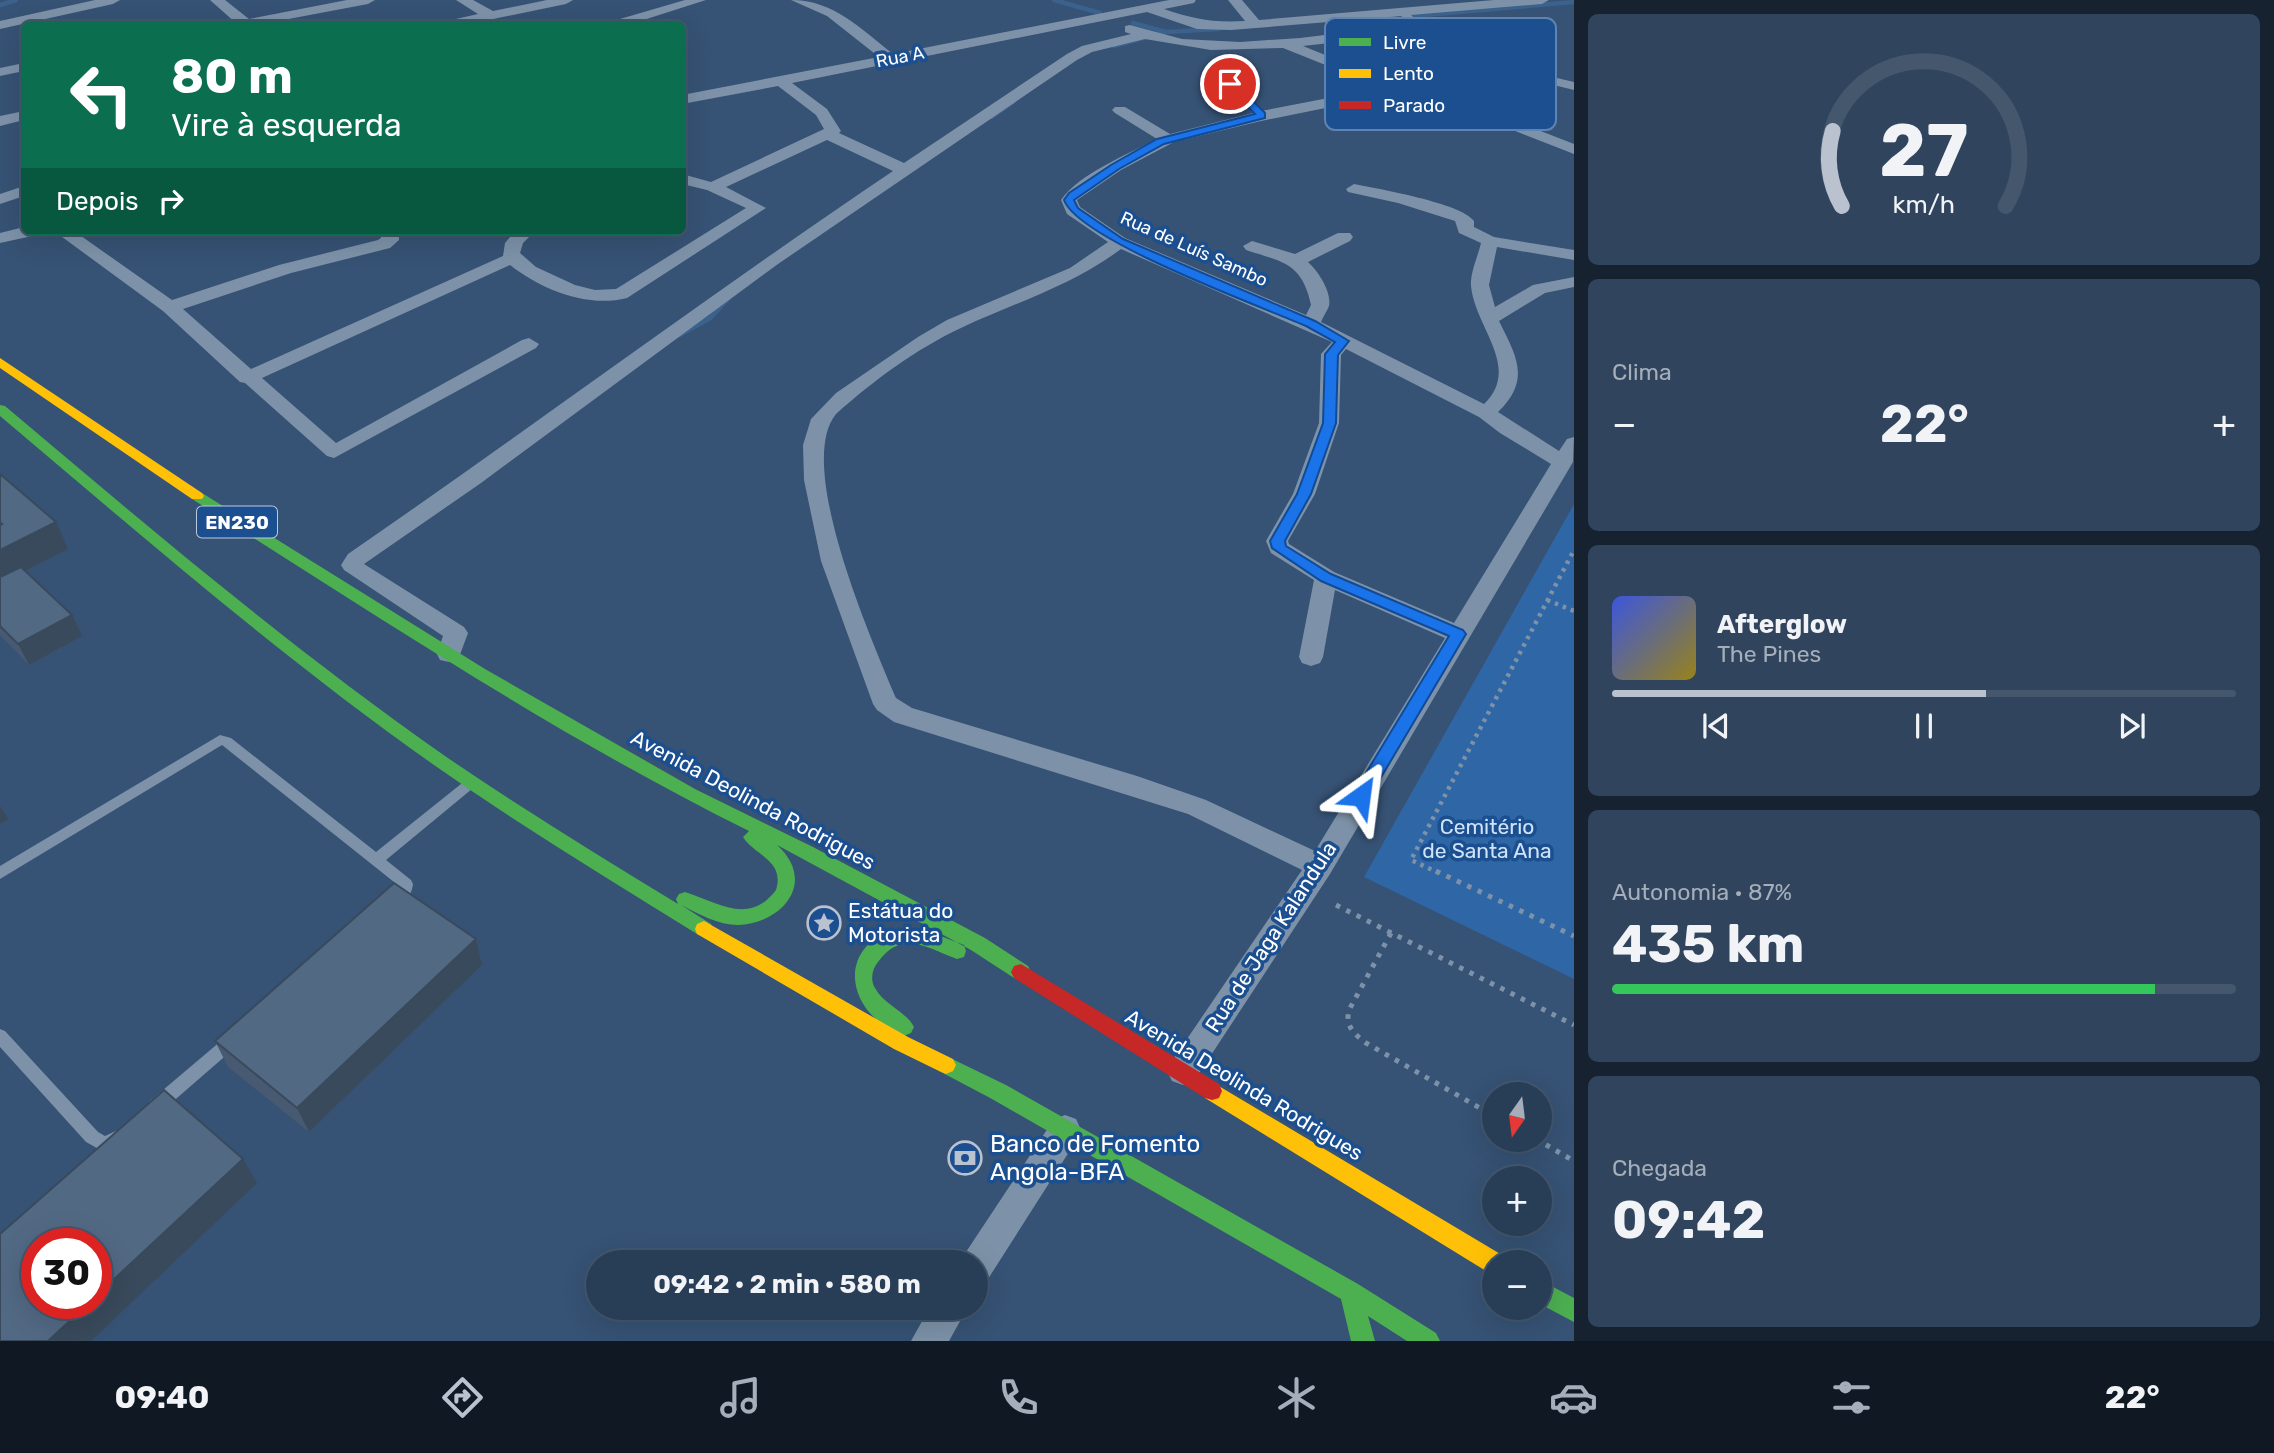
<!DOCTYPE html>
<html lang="pt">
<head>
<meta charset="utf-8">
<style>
  :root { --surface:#283e57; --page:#30455d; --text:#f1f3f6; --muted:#a5aeba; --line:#44576d; --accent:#b9c2ce }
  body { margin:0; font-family:Rubik,sans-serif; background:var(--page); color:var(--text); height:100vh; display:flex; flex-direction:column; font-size:26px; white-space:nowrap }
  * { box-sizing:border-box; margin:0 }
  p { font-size:23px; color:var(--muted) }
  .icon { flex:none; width:38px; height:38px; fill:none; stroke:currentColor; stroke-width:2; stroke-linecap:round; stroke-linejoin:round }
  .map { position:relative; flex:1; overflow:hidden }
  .details { display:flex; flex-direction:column; gap:14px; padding:14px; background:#162230; width:700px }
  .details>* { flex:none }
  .hud { position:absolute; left:21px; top:21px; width:665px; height:214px; border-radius:10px; box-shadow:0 7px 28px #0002,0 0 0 2px var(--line); background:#0b6e4f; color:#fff; overflow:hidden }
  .needle { width:46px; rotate:194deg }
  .controls { position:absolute; left:1482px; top:1082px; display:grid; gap:14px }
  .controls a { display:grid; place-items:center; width:70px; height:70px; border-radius:50%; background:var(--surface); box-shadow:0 7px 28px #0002,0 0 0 2px var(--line); font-size:35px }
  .speed { position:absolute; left:21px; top:1228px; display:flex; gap:14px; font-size:35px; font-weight:700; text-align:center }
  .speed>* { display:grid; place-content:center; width:91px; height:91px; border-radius:50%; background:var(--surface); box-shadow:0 7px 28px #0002,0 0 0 2px var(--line); line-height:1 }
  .speed .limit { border:10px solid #d22; background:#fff; color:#111 }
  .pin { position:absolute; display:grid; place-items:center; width:60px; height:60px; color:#fff; margin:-30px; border:4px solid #fff; border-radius:50%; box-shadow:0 2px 7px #0007 }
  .me { position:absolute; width:77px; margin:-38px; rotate:31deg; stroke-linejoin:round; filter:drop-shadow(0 0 5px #0008) }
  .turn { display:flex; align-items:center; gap:24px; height:147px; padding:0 35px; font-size:32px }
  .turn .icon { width:91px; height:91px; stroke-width:2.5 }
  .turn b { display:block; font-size:49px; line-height:60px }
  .then { display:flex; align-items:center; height:66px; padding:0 35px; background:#0003; gap:14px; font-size:26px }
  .big { font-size:52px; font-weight:700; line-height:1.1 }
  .details .tile { flex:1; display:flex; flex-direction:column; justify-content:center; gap:10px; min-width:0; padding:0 24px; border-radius:10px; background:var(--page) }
  .details .dial { align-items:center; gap:0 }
  .dial svg { height:182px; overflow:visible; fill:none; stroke:var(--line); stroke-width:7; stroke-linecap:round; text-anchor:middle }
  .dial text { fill:var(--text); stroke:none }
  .song { display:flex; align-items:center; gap:21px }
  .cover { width:84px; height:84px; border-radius:10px; background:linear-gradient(135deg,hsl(230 70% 55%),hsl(50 70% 35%)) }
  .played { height:7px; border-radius:4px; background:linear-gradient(90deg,var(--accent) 60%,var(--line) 60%) }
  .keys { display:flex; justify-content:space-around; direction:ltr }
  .heat { display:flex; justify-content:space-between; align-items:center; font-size:38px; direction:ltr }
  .charge { height:10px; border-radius:5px; background:linear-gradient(90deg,#34c759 87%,var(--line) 0) }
  .trip { position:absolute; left:586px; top:1250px; width:402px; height:70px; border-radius:35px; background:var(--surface); box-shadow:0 7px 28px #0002,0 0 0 2px var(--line); font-weight:700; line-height:70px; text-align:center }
  .dock { display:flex; height:112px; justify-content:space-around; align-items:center; background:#101923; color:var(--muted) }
  .dock .icon { width:49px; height:49px }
  .dock .current { color:var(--accent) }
  .dock b { font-size:32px; color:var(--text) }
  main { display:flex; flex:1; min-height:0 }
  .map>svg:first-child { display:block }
  .green { fill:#2f66a5 }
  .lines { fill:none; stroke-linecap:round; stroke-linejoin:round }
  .stream-far1 { stroke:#3b618d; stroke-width:4.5 }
  .stream { stroke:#3b618d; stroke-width:5 }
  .path-far1 { stroke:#7d92a8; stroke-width:4.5; stroke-dasharray:3.5 5; stroke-linecap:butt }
  .path { stroke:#7d92a8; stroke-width:5; stroke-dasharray:4.5 7; stroke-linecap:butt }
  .lane { fill:#7d92a8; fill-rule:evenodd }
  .street { fill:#7d92a8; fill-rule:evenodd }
  .fast { fill:#4caf50; fill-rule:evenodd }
  .slow { fill:#ffc107; fill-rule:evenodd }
  .jam { fill:#c62828; fill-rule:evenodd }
  .wall { fill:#475a72 }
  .shaded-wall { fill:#394a5c }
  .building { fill:#526984; stroke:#394a5c; stroke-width:2 }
  .route { fill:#1a73e8; stroke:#114b97; stroke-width:2 }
  .labels { text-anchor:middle; stroke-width:7; stroke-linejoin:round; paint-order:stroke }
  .far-street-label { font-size:18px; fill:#fff; stroke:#1b4f8f }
  .shield { fill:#1b4f8f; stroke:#bbcadd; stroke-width:2 }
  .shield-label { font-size:19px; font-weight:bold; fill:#fff }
  .street-label { font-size:21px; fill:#fff; stroke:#1b4f8f }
  .park-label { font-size:21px; fill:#cfe3fa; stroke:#1b4f8f }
  .poi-label { font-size:21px; fill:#fff; stroke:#1b4f8f; text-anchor:start }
  .near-poi-label { font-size:24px; fill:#fff; stroke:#1b4f8f; text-anchor:start }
  .key { fill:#1b4f8f; stroke:#5f84b1; stroke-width:2 }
  .key-label { font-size:19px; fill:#fff }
</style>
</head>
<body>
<main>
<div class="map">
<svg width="1574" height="1341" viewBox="0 0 1574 1341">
  <rect width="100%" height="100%" fill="#365274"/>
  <path class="green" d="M1574,504V979L1364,877Z"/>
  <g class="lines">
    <path class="stream-far1" d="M1054,0L1100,13
      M0,5L16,0
      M1413,16L1574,2
      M1335,21L1393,18
      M1133,23L1166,32
      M1114,46L1166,32L1219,29
      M992,117L1013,102"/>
    <path class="stream" d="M679,335L710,318L734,292"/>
    <path class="path-far1" d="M1547,600L1574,611
      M1439,873L1411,860L1574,550"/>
    <path class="path" d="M1436,871L1574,936
      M1336,905L1574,1025
      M1391,933L1349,1010C1345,1026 1354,1034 1366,1043L1494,1116
      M1536,1139L1574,1161"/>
    <path class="lane" d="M1227,82H1233L1264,114V118H1258L1227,86Z
      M220,735L231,738L376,852L466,780H476L478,784L386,860L411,880L413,884C412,895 403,909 390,905L388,901L399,886L222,745L0,879V866Z
      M0,1029L5,1031L98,1132L105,1136L118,1130L124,1133L126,1138L124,1143L104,1152L86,1142L0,1047Z
      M233,1033L238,1035L241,1040L238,1045L162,1111L156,1113L150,1111L148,1106L150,1101L228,1035Z"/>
    <path class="street" d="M95,0H120L113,4L0,29V21Z
      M210,0H225L249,19L347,0H375L368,4L262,24H237Z
      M456,0H473L493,11L547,0H573L566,4L469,24H446L447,21L478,14Z
      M685,0H706L631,24H611L613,21Z
      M791,0C834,0 861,29 893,54L1169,0H1196L1194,3L1164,9C1193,19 1213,23 1245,21L1228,0H1242L1259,20L1494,0H1549L1542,4L1411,15L1421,24L1418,30L1392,36L1303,46L1330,57L1363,59L1386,65L1428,52L1433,53V59L1401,69L1423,79L1541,56L1546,57V63L1519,69L1574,82V90L1500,72L1436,85L1492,112L1574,144V154L1482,118L1419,89L1261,121L1174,142L1121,170L1077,200L1080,207L1125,238L1306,315L1311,305C1302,263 1283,262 1246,250L1243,246L1252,241L1295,254L1338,233H1350L1353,237L1350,241L1308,262C1318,271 1332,292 1329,306C1327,311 1323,317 1321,322L1484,404C1522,367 1475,328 1471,286C1470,273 1478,256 1481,243L1459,233L1455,221L1398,203L1348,192L1346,189L1354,184C1379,189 1461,203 1474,221V227L1494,237L1574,250V260L1497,247L1489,285L1495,307L1533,285L1574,277V287L1545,293L1499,321C1517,357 1531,380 1498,412L1559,451L1567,439L1574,437L1573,462L1330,874L1194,1081L1183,1085L1172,1081L1167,1071L1172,1061L1302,870L1188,814L894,722L877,710L873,704L821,561L804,480L803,445L811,419L836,393L918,337L947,320L1070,268L1108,242L1067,214L1061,200C1079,174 1128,154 1157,139L1115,113L1112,110L1115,107H1125L1170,134L1261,111L1406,83L1363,67L1323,64L1283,48L1211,50L1145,39L1092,52L1077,60L778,264L481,483L364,564L464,627L468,633L458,660L449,662L440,660L437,654L443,636L344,570L341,565L348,554C531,428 709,295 893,171L827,140L726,187L766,208L627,298C587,308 542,290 510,265L262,378L336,443L522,340L529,338L539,344L536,348L334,458L327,456L245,383L240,382L163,311L54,231H74L172,300L279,265L378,240L381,238V231H399V240L390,248L291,273L183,309L251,369L503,256L505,243L515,231H535L523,243L520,253L536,267L575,285L595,290L616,289L746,208L707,190L682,184V174L711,182L824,129L816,115L778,86L682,104V95L879,57L827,16ZM1147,12L1197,29L1231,30L1402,16L1400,18L1407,25L1300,38L1240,42L1182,39L1130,25L1125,26V32L1131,34L1082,46L1067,54L904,163L839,133L841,131L827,109L792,83ZM1121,249L1332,342L1321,354L1319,423L1293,494L1266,541L1271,553L1314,580L1299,657L1302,663L1311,666L1320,663L1323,657L1335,590L1445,638L1315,851L1206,800L1137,776L912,708L896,698C873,643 794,465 836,414C873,381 916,349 961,328C1016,302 1072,286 1121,249ZM1346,349L1479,417L1500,433L1551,464L1454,623L1334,572L1289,544L1288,541L1315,494L1339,423L1341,355Z
      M24,63V71L0,76V68Z
      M24,111V120L0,126V116Z
      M24,186V196L0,204V194Z
      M24,227V231H40L37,235L0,243V233Z
      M1065,1115L1076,1119L1081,1130L1076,1141L988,1279L976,1284V1262H961L964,1255L1054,1119Z
      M930,1307H968L949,1341H911Z"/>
    <path class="fast" d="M0,405L5,406C148,527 291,648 445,756C521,808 600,856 678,904L676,899L679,894L685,892C717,902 749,926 776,890C785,860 755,856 743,837L749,831C555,735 374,614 192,499L190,496L192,493H202L485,669L695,789L813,847L985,938L1028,966L1031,972L1028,978L1021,980L1014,978L971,950L777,845C817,881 784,923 738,925C718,925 699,914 681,905L711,924L713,929L711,934L704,937L697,934C609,879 519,825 434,765C282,658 142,536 0,416Z
      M905,927L925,930L964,945L966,951L964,957L957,959C927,948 902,929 878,962C872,969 870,980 875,988C884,1005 906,1011 914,1027L911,1033L904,1036C844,1014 833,941 905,927Z
      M946,1056L1006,1085L1358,1284L1436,1333L1440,1341H1407L1368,1316L1375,1341H1351L1341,1299L992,1099L939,1071L936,1065L939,1059Z
      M1540,1280L1574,1298V1322L1540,1304Z"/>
    <path class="slow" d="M0,358L202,493L204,496L202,499H192L0,368Z
      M704,921L908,1037L953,1059L956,1065L953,1071L946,1074L939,1071L894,1049L697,934L695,929L697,924Z
      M1212,1082L1502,1255L1505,1262H1494V1274L1486,1271L1205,1098L1202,1091L1205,1084Z"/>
    <path class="jam" d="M1021,964L1219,1084L1222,1091L1219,1098L1212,1100L1205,1098L1014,978L1011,972L1014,966Z"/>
  </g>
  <path class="wall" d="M0,474L68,549L26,571L82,636L29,665L0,635Z
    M476,939L482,965L309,1132L228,1067L215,1041Z"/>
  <path class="shaded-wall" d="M56,522L68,549L0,584V550Z
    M72,615L82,636L29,665L18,644Z
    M0,806L8,819L0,824Z
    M476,939L482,965L309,1132L297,1108Z
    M243,1159L257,1183L91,1341H48L88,1304H96V1296Z"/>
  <path class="building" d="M0,474L56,522L0,550V525L2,524L0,522Z
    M21,567L72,615L18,644L0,626V577Z
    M394,883L476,939L297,1108L215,1041Z
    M164,1090L243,1159L96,1296V1244H37V1304H88L48,1341H0V1234Z"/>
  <path class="route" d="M1227,82H1234L1265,113V118L1164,144L1119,169L1074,200L1078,208L1123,239L1315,321L1349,341L1338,355L1336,423L1311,494L1285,541L1286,546L1331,574L1463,630L1466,634L1367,801H1355L1352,796L1449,636L1321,581L1272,548L1270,541L1297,494L1323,423L1325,354L1335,342L1306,326C1260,306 1079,240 1064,200L1069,193L1111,165L1157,139L1255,114L1227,86Z"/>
  <defs>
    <symbol id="sight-ring" viewBox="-11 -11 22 22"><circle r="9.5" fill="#1b4f8f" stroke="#b9c2ce" stroke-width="1.5"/><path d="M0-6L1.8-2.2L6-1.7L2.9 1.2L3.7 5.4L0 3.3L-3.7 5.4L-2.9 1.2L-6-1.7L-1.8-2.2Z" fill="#b9c2ce"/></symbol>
    <symbol id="bank-ring" viewBox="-11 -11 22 22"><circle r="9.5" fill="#1b4f8f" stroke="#b9c2ce" stroke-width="1.5"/><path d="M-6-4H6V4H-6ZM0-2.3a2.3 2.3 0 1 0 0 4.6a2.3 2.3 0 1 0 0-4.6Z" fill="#b9c2ce"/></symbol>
  </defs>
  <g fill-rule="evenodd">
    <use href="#sight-ring" x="805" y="904" width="38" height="38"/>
    <use href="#bank-ring" x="946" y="1139" width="38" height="38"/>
  </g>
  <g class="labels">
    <g class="far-street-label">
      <text transform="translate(900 57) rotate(-11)" y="6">Rua A</text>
      <text transform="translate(1194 249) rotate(24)" y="6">Rua de Luís Sambo</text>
    </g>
    <rect class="shield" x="197" y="506.5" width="80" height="31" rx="5"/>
    <g class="shield-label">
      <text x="237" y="529">EN230</text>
    </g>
    <g class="street-label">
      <text transform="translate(753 800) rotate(28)" y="7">Avenida Deolinda Rodrigues</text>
      <text transform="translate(1271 937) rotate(-57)" y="7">Rua de Jaga Kalandula</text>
      <text transform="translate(1244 1085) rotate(31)" y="7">Avenida Deolinda Rodrigues</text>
    </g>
    <g class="park-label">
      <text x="1487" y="834">Cemitério<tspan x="1487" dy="24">de Santa Ana</tspan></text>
    </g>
    <g class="poi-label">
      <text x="848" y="918">Estátua do<tspan x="848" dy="24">Motorista</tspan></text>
    </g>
    <g class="near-poi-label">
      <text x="990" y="1152">Banco de Fomento<tspan x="990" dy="28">Angola-BFA</tspan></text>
    </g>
  </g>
  <rect x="1325" y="18" width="231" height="112" rx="10" class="key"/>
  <rect x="1339" y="38" width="32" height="8" fill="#4caf50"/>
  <rect x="1339" y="69" width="32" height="9" fill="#ffc107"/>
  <rect x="1339" y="101" width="32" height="8" fill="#c62828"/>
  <g class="key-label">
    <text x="1383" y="49">Livre</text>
    <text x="1383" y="80">Lento</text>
    <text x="1383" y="112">Parado</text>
  </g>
</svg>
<div class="controls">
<a><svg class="needle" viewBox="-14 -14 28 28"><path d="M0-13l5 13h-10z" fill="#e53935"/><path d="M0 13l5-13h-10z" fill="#a5aeba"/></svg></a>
<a>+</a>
<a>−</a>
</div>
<div class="speed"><div class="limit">30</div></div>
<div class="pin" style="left:1230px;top:84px;background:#d93025"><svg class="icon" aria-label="arrive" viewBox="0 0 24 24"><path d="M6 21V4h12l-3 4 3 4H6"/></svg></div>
<svg class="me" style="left:1361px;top:796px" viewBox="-20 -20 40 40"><path d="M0-17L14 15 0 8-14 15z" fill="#1a73e8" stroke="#fff" stroke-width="4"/></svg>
<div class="trip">09:42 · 2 min · 580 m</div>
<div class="hud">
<div class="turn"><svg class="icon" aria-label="left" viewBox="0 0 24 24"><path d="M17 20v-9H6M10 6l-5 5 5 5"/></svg><div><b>80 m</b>Vire à esquerda</div></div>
<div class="then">Depois<svg class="icon" aria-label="right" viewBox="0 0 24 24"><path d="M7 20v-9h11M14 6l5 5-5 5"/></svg></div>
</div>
</div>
<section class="details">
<div class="tile dial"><svg viewBox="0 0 100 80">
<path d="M14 69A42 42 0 1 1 86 69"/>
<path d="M14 69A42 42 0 0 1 10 36" stroke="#b9c2ce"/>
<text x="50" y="56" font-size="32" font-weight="700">27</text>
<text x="50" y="72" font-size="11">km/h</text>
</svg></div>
<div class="tile"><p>Clima</p>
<div class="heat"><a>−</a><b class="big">22°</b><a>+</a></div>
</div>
<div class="tile">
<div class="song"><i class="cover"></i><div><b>Afterglow</b><p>The Pines</p></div></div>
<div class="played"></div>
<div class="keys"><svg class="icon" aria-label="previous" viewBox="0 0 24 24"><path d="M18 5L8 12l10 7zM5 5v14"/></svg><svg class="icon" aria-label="pause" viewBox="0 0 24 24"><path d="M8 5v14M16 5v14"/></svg><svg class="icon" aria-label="next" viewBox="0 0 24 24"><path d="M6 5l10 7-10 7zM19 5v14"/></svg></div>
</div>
<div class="tile"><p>Autonomia · 87%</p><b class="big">435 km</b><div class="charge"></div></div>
<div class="tile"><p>Chegada</p><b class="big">09:42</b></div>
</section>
</main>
<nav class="dock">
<b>09:40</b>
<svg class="icon current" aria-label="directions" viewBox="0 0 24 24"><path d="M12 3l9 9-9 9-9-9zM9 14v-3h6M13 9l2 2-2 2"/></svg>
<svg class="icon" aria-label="music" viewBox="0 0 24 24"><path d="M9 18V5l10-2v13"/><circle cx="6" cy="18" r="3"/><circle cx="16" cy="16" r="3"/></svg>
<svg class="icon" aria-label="phone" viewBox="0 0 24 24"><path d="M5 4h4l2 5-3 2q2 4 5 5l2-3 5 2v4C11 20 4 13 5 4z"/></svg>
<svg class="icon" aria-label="climate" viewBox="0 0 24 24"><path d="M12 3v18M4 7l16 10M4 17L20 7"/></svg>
<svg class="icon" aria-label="car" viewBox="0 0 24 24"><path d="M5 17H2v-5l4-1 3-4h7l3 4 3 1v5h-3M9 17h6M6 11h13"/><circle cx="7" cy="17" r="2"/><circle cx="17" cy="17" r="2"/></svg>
<svg class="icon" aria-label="filters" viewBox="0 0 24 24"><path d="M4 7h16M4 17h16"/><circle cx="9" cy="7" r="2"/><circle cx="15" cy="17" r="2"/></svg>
<b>22°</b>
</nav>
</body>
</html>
